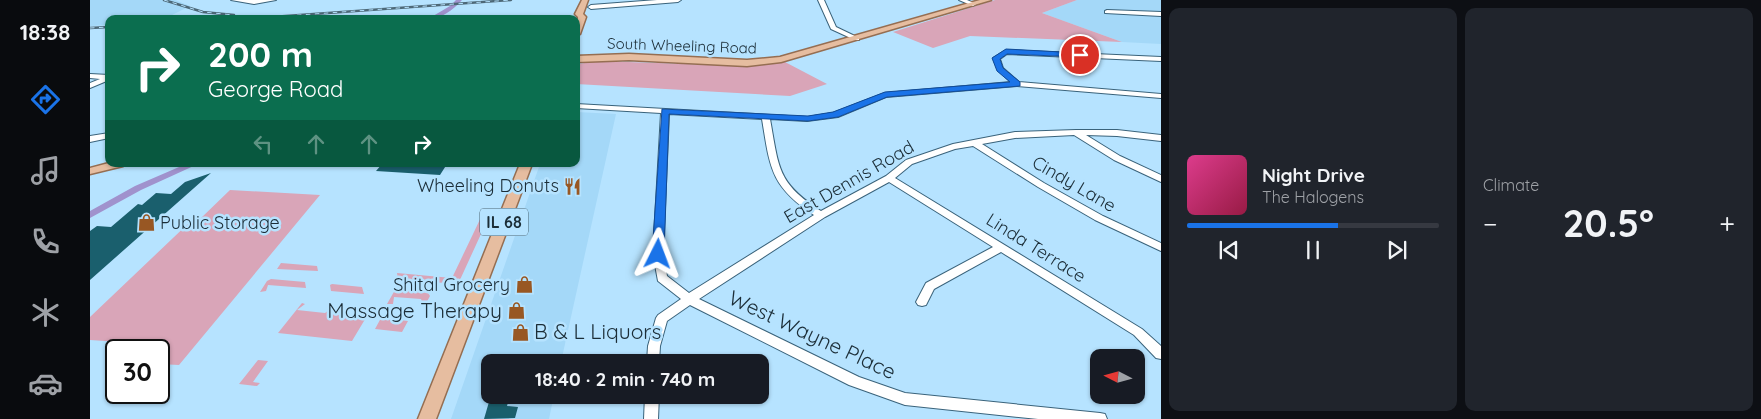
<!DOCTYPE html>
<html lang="en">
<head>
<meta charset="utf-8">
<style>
  :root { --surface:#171b24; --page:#20242c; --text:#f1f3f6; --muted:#9ea1a6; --line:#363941; --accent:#1a73e8 }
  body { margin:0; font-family:Quicksand,sans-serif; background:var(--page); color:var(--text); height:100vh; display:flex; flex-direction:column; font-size:19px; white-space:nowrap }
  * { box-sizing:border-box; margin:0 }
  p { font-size:16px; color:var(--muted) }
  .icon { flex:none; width:28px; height:28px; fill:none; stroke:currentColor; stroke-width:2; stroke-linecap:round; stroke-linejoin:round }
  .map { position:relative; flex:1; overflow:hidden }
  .details { display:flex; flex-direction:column; gap:8px; padding:8px; background:#0d0f14; width:600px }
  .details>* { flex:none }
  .banner { position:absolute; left:15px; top:15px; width:475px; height:152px; border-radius:10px; box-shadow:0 1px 4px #0004; background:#0b6e4f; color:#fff; overflow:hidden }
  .needle { width:32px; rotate:276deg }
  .tools { position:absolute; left:1000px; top:349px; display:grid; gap:10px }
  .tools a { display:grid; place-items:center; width:55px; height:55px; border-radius:10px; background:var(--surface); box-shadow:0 1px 4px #0004; font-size:25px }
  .speed { position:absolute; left:15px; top:339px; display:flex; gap:10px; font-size:25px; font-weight:700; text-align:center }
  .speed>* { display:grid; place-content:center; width:65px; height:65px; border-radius:50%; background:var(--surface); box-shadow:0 1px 4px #0004; line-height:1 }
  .speed .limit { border:2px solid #111; border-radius:8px; background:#fff; color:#111 }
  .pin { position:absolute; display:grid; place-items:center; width:42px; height:42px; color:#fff; margin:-21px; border:2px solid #fff; border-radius:50%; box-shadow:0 1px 5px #0007 }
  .me { position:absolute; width:55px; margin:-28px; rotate:3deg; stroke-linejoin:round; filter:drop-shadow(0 0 4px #0008) }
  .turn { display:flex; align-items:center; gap:18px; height:105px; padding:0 20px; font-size:22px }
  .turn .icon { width:65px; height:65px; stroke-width:2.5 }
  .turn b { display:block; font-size:35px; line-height:42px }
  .lanes { display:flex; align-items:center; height:48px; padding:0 20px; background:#0003; justify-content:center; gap:25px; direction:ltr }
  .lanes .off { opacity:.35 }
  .big { font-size:38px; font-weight:700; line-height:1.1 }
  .details .card { flex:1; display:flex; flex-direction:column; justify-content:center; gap:8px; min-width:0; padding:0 18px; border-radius:10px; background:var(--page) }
  .song { display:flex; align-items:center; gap:15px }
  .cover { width:60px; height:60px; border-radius:8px; background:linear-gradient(135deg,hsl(330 70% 55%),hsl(340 70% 35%)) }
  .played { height:5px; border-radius:2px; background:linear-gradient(90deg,var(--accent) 60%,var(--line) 60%) }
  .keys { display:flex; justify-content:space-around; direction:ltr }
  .heat { display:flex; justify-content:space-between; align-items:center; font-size:28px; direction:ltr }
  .details .tiles { flex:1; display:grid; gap:8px; grid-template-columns:repeat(2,1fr) }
  .trip { position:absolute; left:391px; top:354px; width:288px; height:50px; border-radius:10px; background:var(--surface); box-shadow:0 1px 4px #0004; font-weight:700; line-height:50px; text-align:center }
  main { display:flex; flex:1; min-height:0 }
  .tabs { display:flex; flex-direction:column; width:90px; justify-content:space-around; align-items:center; background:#090b0e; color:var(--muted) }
  .tabs .icon { width:35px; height:35px }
  .tabs .current { color:var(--accent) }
  .tabs b { font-size:22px; color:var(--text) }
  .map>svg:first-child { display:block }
  .built { fill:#a4d8f8 }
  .green { fill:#d9a5b8 }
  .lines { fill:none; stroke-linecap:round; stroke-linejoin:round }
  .canal { fill:#a092cd; fill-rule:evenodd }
  .building { fill:#1a5f6d }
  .minor-casing { stroke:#3a637b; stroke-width:2 }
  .major-casing { stroke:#956e52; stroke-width:3 }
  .minor { fill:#fff; fill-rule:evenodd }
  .major { fill:#e6bda0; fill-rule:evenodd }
  .rail-casing { stroke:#4d6877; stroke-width:2.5 }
  .rail { stroke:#b6e3ff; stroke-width:1; stroke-dasharray:4.5; stroke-linecap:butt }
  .route { fill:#1a73e8; stroke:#114b97 }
  .labels { text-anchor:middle; stroke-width:5; stroke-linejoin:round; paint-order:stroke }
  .far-street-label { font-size:15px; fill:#1b2d37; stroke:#b6e3ff }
  .shield { fill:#b6e3ff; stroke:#4a6473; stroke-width:1 }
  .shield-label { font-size:16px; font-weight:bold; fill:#1b2d37 }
  .street-label { font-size:18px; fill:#1b2d37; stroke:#b6e3ff }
  .poi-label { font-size:18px; fill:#1b2d37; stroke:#b6e3ff; text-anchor:end }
  .near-poi-label { font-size:21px; fill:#1b2d37; stroke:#b6e3ff; text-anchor:end }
  .near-street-label { font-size:21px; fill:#1b2d37; stroke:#b6e3ff }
</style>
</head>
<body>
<main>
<nav class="tabs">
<b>18:38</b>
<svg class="icon current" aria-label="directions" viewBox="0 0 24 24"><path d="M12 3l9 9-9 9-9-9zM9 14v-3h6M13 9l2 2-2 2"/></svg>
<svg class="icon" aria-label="music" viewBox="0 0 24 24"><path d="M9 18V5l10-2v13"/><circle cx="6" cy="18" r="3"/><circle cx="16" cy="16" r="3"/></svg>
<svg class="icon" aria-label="phone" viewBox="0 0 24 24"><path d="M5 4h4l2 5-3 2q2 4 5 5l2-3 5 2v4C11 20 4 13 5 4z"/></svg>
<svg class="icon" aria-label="climate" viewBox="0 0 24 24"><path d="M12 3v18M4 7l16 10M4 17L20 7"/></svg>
<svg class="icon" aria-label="car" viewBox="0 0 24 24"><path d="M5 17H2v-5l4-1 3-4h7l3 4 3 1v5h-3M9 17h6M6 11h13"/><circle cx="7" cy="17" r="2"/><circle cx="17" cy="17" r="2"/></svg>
</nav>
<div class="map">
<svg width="1071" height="419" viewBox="0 0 1071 419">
  <rect width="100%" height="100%" fill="#b6e3ff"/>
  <path class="built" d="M0,0H85L100,6L74,19H19V25L0,26Z
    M987,0H1071V44L1032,42L952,13Z
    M486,112L526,114L471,362H400V395H464L459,419H361L450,164H486Z"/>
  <path class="green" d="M905,0H987L952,13L1032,42L880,36L843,48L803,32Z
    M508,61L657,66L695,62L737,84L700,96L486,84L488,64Z
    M140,190L230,195L89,365L69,364V350H40L46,343L0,340V317L104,218L110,219Z
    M399,209L393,221L391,234L369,282L341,283L308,279L307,273L362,278L394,211Z
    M191,263L227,266L228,271L187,269Z
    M181,279L215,282L216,288L178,285L176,291L170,292L177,281Z
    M242,284L272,287L274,294L241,291L240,285Z
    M305,290L338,293L340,296L334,307L331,299L304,297L303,304H297Z
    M212,303L215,304L207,310L235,313L244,306L245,309L240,314L264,316L274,310L280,311L262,341L188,333Z
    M291,318L318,321L312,332L285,329Z
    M168,360L178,361L163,382L170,383L167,386L149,384Z"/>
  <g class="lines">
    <path class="canal" d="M366,0H372C363,10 351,19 338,19L360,6Z
      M96,164H108L51,190L0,218V211L45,186Z"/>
  </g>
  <path class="building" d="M292,164H357L350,175L286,171Z
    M121,173L0,280V231L7,226L21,227L48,204L52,205L66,193L81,194L95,182Z
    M401,395H420L417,406L428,407L425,418L394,419Z"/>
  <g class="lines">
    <defs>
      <path id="minor" d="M141,0H186L164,4Z
        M567,0H591L588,2L501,9L498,7L501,5Z
        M728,0H734L746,27L769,38V40H765L741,29Z
        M869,0H877L886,4L883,6Z
        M1017,10L1071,12V16L1015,13V11Z
        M916,50L1071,57V61L917,54L910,59L913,68L929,82L1071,94V98L927,86L796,97L748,117L717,121L680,119C689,168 687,183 731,211L796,176L816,160L863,144L925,132L986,130H1027L1071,135V141L1027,136L996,135L1030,156L1071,175V182L1024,160L984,135L925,138L892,144L954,183L1013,216L1071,243V251L1005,220L948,187L883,146L865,149L822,164L805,178L1052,329L1071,346V359L1066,358L1044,335L911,252L844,289L836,305L832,306L828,305L826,302L836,283L903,247L799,182L735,217L609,299L769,377L815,393L1010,413L1015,414L1017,419H948L815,405L759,385L600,305L577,321L570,346L569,362H557L558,346L566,318L568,315L591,299L568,281L563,254L571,113L486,108V104L717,117L743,113L795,93L921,82L908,70L903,58ZM579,114L672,119C680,167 680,186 724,215L599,293L577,276L573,254Z
        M0,74L19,75V80L0,88V83L10,79L0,78Z
        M19,133V138L0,142V136Z
        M555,395H569L568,419H554Z"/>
      <path id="major" d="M492,0H498L493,14L496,17L490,34L486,36L488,17L485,14Z
        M890,0H901L691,62L657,66L539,60L486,62V56L539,54L657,60L690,57Z
        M19,163L35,164L33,166L0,174V168Z
        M430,164H442L346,419H328Z"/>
    </defs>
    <use href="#minor" class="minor-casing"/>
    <use href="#major" class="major-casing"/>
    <use href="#minor" class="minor"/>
    <use href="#major" class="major"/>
    <defs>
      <path id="rail" d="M74,0L113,12L144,15
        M136,19L160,17
        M153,19L421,0
        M0,28L19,27"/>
    </defs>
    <use href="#rail" class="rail-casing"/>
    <use href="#rail" class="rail"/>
  </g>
  <path class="route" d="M916,49L990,53L993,55L990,57L917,54L910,59L913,68L930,82V86L797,97L748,117L718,121L579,114L574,254L568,259L562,254L572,109L718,116L743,112L795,92L920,82L907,71L902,58Z"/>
  <defs>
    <symbol id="restaurant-bare" viewBox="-9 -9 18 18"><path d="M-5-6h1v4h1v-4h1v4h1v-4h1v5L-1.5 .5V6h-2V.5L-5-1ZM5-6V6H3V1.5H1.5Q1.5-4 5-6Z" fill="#985723" stroke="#b6e3ff" stroke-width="2.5" paint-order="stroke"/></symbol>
    <symbol id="shop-bare" viewBox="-9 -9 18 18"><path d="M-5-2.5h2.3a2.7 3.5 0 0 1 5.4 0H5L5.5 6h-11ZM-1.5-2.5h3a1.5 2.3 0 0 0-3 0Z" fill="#985723" stroke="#b6e3ff" stroke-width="2.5" paint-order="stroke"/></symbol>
  </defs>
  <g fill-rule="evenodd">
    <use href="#restaurant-bare" x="470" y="174" width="25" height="25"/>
    <use href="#shop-bare" x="44" y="210" width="25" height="25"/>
    <use href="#shop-bare" x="422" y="272" width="25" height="25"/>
    <use href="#shop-bare" x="414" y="298" width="25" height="25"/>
    <use href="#shop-bare" x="418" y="320" width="25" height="25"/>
  </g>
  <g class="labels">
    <g class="far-street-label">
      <text transform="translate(592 46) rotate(2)" y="5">South Wheeling Road</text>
    </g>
    <rect class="shield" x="390" y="208.5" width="48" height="27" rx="4"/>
    <g class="shield-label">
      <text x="414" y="228">IL 68</text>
    </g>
    <g class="street-label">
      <text transform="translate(759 182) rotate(-30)" y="6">East Dennis Road</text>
      <text transform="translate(984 184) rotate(30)" y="6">Cindy Lane</text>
      <text transform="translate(946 248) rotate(32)" y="6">Linda Terrace</text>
    </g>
    <g class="poi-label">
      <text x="469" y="192">Wheeling Donuts</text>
      <text x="70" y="229" text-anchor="start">Public Storage</text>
      <text x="420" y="291">Shital Grocery</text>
    </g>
    <g class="near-poi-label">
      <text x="412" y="318">Massage Therapy</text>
      <text x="444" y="339" text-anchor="start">B &amp; L Liquors</text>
    </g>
    <g class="near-street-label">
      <text transform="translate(722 335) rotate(25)" y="7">West Wayne Place</text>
    </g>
  </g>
</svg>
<div class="tools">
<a><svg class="needle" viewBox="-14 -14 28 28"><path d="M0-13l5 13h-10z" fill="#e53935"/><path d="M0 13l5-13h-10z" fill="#9ea1a6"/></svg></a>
</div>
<div class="speed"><div class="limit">30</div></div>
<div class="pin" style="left:990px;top:55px;background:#d93025"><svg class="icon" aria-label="arrive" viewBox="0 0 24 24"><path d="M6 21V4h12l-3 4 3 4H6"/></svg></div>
<svg class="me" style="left:568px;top:254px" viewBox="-20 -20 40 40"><path d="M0-17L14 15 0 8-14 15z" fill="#1a73e8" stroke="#fff" stroke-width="4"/></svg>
<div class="trip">18:40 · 2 min · 740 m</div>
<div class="banner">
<div class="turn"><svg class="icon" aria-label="right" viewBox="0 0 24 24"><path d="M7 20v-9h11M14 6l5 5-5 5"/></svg><div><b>200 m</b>George Road</div></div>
<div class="lanes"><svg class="icon off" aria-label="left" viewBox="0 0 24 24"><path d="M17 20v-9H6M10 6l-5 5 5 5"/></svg><svg class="icon off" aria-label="ahead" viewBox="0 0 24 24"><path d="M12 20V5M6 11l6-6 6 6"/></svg><svg class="icon off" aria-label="ahead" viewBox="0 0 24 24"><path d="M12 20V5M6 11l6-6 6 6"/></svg><svg class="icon" aria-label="right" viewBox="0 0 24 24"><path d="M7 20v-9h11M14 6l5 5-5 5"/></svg></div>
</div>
</div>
<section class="details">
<div class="tiles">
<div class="card">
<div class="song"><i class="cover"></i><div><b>Night Drive</b><p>The Halogens</p></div></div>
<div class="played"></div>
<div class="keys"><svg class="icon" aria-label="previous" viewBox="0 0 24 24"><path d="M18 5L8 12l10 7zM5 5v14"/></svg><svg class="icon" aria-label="pause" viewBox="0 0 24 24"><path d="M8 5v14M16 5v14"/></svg><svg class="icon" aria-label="next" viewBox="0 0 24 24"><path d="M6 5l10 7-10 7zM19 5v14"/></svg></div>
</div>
<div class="card"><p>Climate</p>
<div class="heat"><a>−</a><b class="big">20.5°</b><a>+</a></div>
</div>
</div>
</section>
</main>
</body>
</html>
